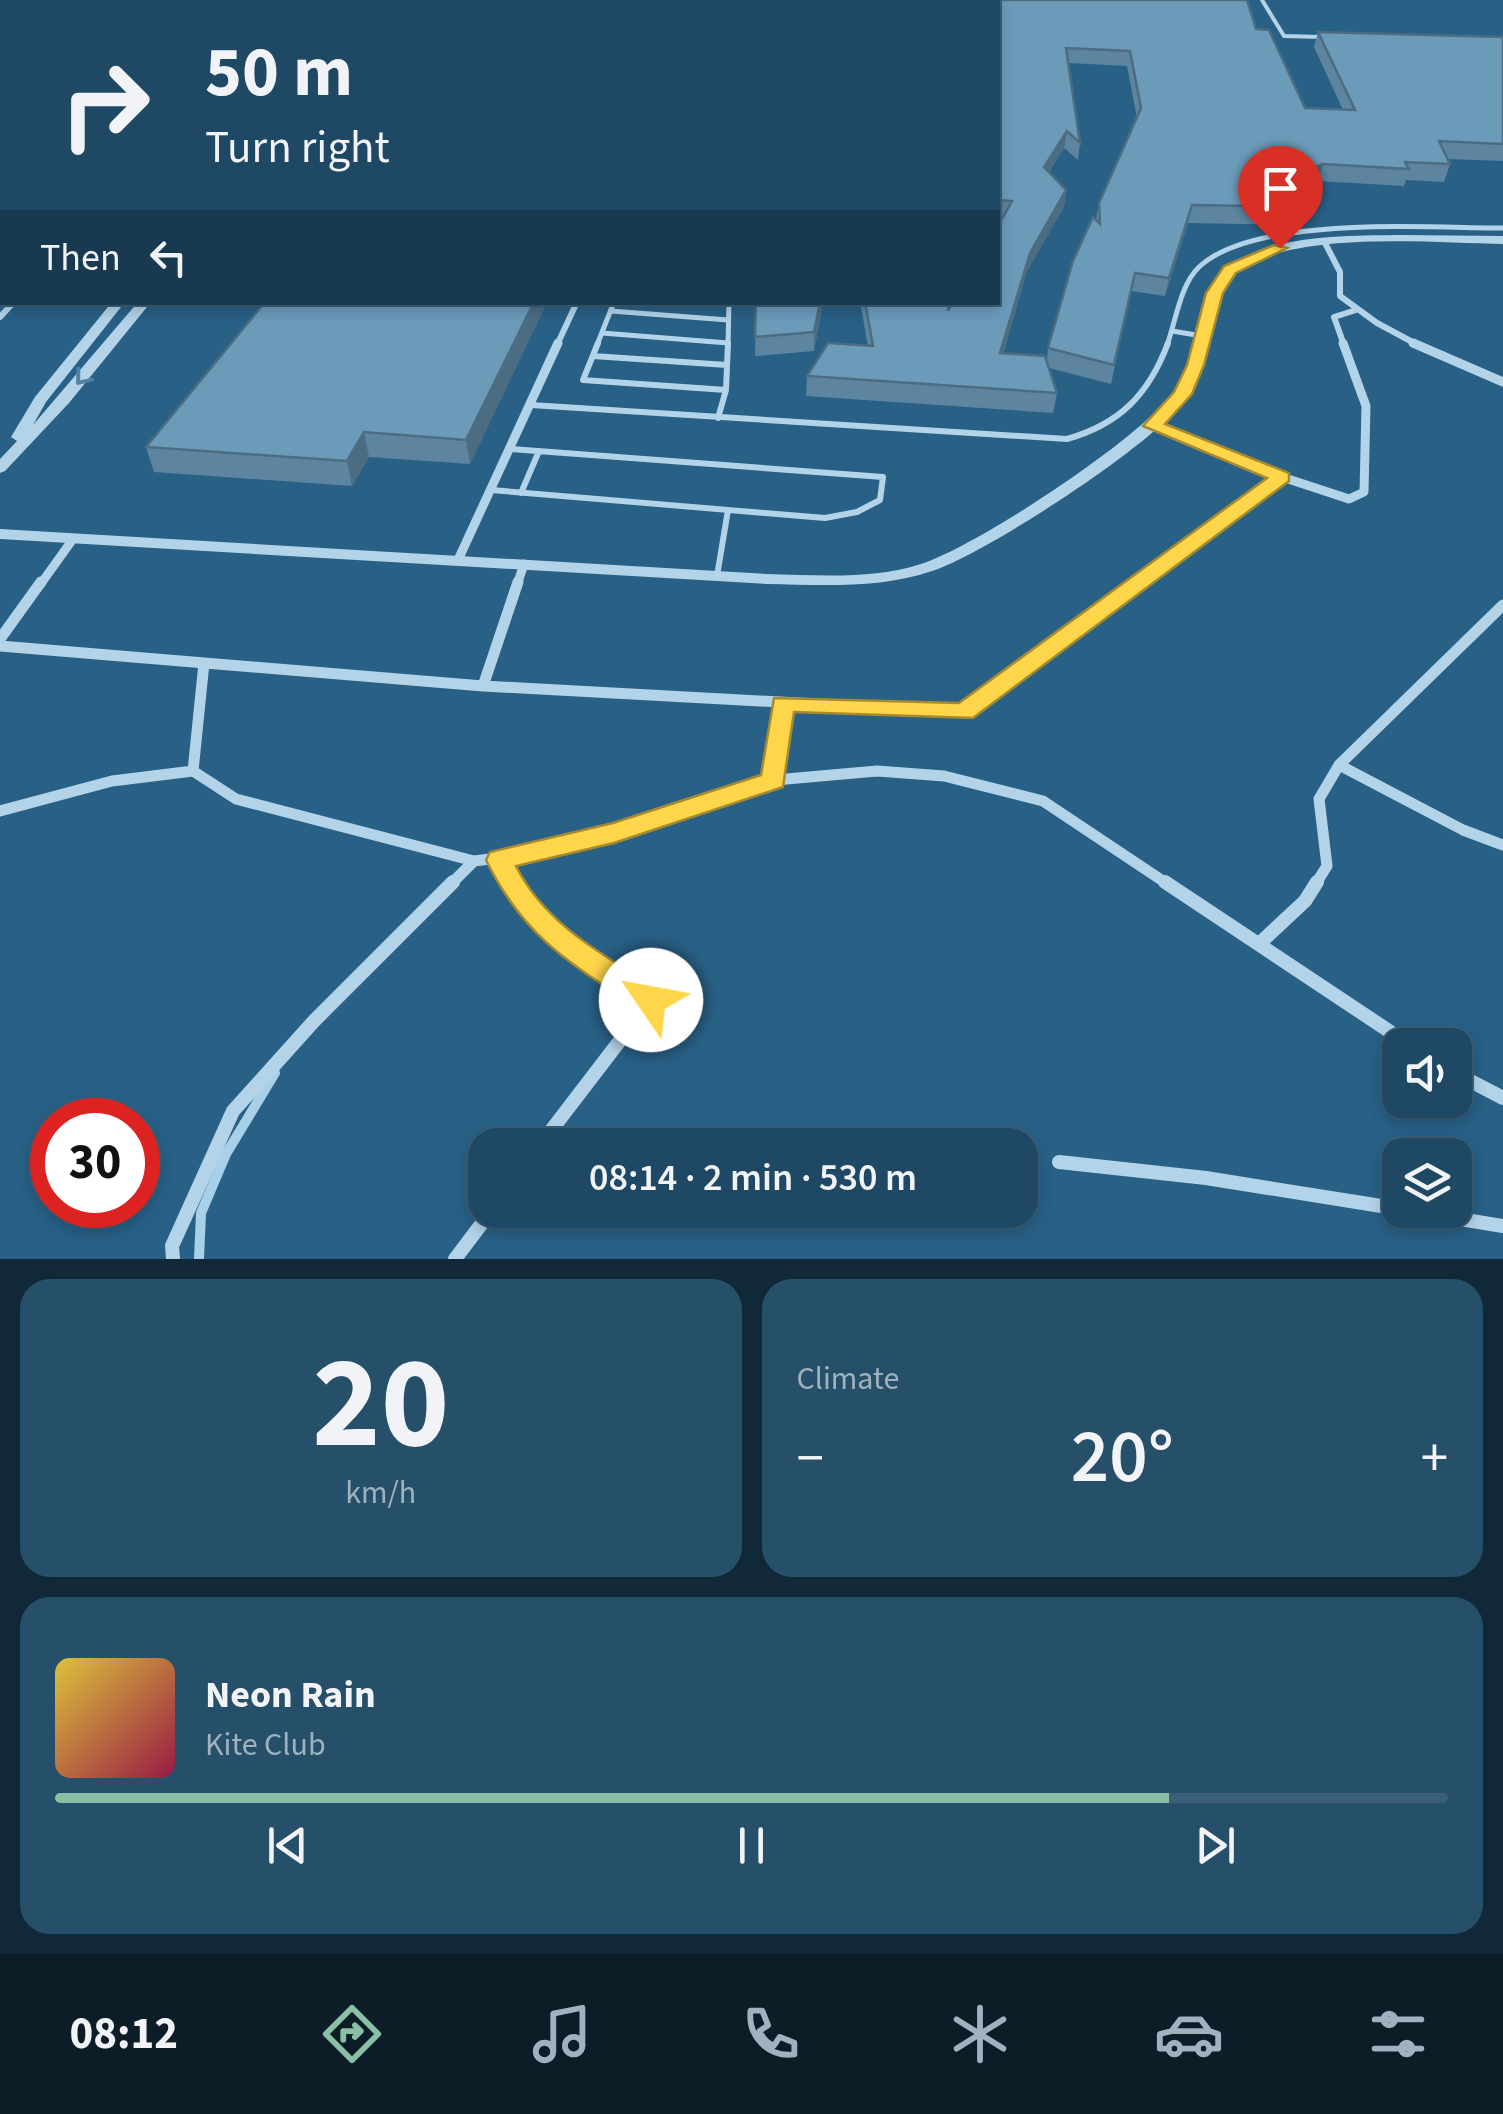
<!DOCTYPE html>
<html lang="en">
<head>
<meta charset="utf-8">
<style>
  :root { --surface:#1e4864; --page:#264f6a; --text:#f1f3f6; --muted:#a1b2bf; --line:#3c6078; --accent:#8abfa5 }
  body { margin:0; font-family:"Source Sans 3",sans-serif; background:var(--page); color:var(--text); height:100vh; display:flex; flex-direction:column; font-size:38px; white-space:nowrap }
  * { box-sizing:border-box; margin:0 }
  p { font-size:32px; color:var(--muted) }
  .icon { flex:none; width:55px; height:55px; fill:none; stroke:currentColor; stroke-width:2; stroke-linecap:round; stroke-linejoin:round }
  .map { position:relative; height:1259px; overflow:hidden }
  .side { display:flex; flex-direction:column; gap:20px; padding:20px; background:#102837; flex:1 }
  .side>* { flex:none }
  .hud { position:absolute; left:0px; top:0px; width:1000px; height:305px; box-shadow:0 5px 15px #0003,0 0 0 2px var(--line); background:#1e4864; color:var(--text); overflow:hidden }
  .fabs { position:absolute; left:1382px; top:1028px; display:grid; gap:20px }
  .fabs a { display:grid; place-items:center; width:90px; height:90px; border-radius:20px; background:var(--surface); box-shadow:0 5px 15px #0003,0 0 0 2px var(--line); font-size:50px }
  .speed { position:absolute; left:30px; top:1098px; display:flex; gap:20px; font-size:50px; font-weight:700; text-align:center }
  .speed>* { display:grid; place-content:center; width:130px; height:130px; border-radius:50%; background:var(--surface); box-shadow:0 5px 15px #0003,0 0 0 2px var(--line); line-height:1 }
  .speed .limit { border:15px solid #d22; background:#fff; color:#111 }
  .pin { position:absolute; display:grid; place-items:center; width:85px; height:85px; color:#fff; margin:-102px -42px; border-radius:50% 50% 50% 0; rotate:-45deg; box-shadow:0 0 10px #0007 }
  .pin .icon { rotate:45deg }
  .me { position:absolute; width:110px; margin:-55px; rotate:303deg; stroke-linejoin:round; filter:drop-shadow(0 0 8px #0008) }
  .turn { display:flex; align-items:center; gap:35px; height:210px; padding:0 40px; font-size:45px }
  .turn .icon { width:130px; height:130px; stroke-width:2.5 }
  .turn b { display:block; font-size:70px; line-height:85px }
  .then { display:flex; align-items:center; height:95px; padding:0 40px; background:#0003; gap:20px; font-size:38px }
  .big { font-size:75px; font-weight:600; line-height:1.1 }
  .side .widget { flex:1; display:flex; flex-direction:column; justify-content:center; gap:15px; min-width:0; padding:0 35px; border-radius:30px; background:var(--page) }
  .side .dial { align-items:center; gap:0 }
  .dial b { font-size:130px; line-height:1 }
  .song { display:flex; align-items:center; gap:30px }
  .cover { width:120px; height:120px; border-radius:15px; background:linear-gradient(135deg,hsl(50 70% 55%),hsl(340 70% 35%)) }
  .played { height:10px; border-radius:5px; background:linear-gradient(90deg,var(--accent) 80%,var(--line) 80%) }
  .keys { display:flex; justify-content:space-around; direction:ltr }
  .heat { display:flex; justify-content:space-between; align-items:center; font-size:55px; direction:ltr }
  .side .tiles { flex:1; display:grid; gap:20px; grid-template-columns:1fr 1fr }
  .widget:last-child { grid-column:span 2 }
  .trip { position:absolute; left:468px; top:1128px; width:570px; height:100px; border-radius:30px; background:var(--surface); box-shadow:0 5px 15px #0003,0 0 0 2px var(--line); font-weight:600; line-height:100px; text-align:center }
  .tab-bar { display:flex; height:160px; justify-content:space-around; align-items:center; background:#0c1d28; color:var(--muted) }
  .tab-bar .icon { width:70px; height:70px }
  .tab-bar .active { color:var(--accent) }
  .tab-bar b { font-size:45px; color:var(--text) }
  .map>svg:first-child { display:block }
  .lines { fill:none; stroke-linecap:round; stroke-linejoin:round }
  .stream { stroke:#a8d0e8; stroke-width:10 }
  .service-far2 { stroke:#b3d3e8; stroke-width:4 }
  .service-far1 { stroke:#b3d3e8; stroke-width:5 }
  .service { stroke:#b3d3e8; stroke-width:6 }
  .minor-far3 { stroke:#b3d3e8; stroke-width:6 }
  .minor-far2 { stroke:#b3d3e8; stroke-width:9 }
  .minor-far1 { stroke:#b3d3e8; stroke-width:11 }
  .minor { stroke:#b3d3e8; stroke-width:14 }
  .tertiary { fill:#b3d3e8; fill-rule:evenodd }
  .primary { fill:#f5fafe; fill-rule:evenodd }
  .wall { fill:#5d85a0; fill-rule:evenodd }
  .shaded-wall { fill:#4c6c82 }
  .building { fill:#6c9bba; stroke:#4c6c82; stroke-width:2.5 }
  .oneway { stroke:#5282a3 }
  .route { fill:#ffd54a; stroke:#a68a30; stroke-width:2.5 }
</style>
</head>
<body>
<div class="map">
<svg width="1503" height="1259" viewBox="0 0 1503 1259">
  <rect width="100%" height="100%" fill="#286086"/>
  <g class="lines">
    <path class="stream" d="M199,1259L201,1213L226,1154L275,1073"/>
    <path class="service-far2" d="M1262,0L1284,36L1322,37
      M319,2H334"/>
    <path class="service-far1" d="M611,311L728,320
      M1172,331L1202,336
      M602,333L728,343
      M597,345L614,302
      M728,345L729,302
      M1167,345C1176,321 1180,285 1199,267C1254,215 1429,228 1503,228"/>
    <path class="service" d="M598,343L583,380L726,390L728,343
      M593,356L727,365
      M531,405L1067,439C1120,424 1149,394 1168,343
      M718,418L726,390
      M491,490L825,518L857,512L880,500L883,477L511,449
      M521,493L539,451
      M717,576L728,510"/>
    <path class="minor-far3" d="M1325,243L1340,272V296L1377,323L1418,345
      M0,317L14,302
      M557,345L577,302
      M1344,345L1334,317L1356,310"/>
    <path class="minor-far2" d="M1413,343L1503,382
      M1153,425L1282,477L1349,499L1364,492L1366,406L1343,343
      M458,560L558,343
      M40,585L73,539
      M517,585L524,564
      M1136,585L1282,477"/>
    <path class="minor-far1" d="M0,639L41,582
      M0,646L483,686L964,712L1140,582
      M483,686L518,582
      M1339,765L1463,830L1503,845
      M193,771L204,663
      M773,780L783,703
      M0,811L112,781L193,771L236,799L474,861L530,854L586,841L775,780L877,771L944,776L1043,801L1169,885
      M499,860L513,885
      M450,885L474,861
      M1315,885L1327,866L1319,799L1339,765L1503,605"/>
    <path class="minor" d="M512,882C547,935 598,967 651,1000L540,1145
      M1165,882L1410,1045
      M1261,942L1305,901L1317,882
      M1455,1073L1503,1098
      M1059,1162L1206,1178L1400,1209
      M1405,1210L1503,1226
      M173,1259L172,1246L233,1111L314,1021L453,882
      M455,1259L492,1210"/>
    <path class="tertiary" d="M248,0H256V2H248Z
      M268,0H276V2H268Z
      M0,235L2,236V243H0Z
      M1402,235L1503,236V244C1431,243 1304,231 1241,268C1202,291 1212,354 1192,391C1167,437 985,554 932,571C880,589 822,585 767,584L0,539V529L767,574C817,575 872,580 921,564C977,546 1158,429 1183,379C1193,350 1195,317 1209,290C1239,232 1346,236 1402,235Z
      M112,302H125L46,402L33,425L138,302H151L69,403L5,471L0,473V459L17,441L11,437L35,397Z"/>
    <path class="primary" d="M0,9H2V17H0Z"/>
  </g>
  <path class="wall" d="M846,0H1247L1256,29L1305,108L1343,110L1314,47L1318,32L1503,37V161L1447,159L1450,164L1444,182L1406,180L1404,186L1318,181L1302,188L1309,207L1304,225L1188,223L1165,296L1131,291L1111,384L1049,368L1057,393L1053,413L806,396L807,376L868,346L860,302H949V310L998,302L1002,218L998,217V2H846ZM1069,63L1127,66L1137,118L1099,203L1096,220L1048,348L1047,360L1003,354L1027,271L1064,207L1066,190L1049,172L1064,148L1078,160L1080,143Z
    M547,302L470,464L369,457L352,486L154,472L146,447Z
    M756,302H823L814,351L755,356Z"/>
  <path class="shaded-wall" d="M1067,131L1064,148L1041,184L1044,167Z
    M1323,164L1318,181L1292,192L1297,175Z
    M1066,190L1064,207L1027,271L998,373L1000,353L1030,253Z
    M1192,205L1188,223L1165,296L1169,278Z
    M534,302H547L470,464L466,440Z
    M820,302H823L814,351V332Z
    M364,432L369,457L352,486L347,461Z"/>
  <path class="building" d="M539,0H685L684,2H537Z
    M873,0H1247L1256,29L1269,30L1305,108L1355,110L1318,32L1503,37V144L1439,141L1450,164L1405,162L1409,169L1323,164L1297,175L1309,207L1192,205L1169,278L1135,273L1114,365L1048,348L1073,261L1093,217L1100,224L1099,203L1141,108L1130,51L1066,48L1080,143L1067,131L1044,167L1066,190L1030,253L1000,353L1045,356L1057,393L807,376L828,343L873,346L865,302H949L948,311L953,302H998V226L1012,201L998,200V2H870Z
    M265,302H534L466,440L364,432L347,461L146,447Z
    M756,302H820L814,332L755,337Z"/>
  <defs><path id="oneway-chevron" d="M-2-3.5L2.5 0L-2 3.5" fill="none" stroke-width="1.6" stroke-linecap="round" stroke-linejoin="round" transform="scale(2.5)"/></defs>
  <use class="oneway" href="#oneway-chevron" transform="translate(82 378) rotate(129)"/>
  <path class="route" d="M1274,245L1287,248L1236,273L1223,293L1204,365L1192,394L1165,424L1289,473V481L973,718L794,712L783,787L614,843L516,866C546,926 607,957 661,991L666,1000L661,1009L651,1012L640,1009C570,963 524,938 486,860L490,852L613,823L761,775L774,698L959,703L1267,478L1143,426L1174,392L1187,365L1206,293L1224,266Z"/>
</svg>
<div class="fabs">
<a><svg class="icon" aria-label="sound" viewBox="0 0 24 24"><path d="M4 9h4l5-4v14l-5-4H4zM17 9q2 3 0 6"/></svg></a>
<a><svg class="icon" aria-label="layers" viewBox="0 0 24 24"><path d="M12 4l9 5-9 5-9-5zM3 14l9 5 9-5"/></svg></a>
</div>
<div class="speed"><div class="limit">30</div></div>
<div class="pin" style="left:1280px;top:248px;background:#d93025"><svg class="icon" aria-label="arrive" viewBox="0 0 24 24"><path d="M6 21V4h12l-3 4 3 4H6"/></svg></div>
<svg class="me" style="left:651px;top:1000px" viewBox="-20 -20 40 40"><circle r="19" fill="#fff"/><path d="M0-13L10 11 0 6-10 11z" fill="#ffd54a"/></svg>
<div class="trip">08:14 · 2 min · 530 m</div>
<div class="hud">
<div class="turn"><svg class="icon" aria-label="right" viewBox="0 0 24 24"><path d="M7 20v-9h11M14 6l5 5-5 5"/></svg><div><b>50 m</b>Turn right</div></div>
<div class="then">Then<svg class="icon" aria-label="left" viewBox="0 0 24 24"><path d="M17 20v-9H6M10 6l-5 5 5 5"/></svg></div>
</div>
</div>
<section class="side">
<div class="tiles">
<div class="widget dial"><b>20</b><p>km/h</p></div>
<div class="widget"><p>Climate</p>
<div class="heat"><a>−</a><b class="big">20°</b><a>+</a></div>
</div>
<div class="widget">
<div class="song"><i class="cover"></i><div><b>Neon Rain</b><p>Kite Club</p></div></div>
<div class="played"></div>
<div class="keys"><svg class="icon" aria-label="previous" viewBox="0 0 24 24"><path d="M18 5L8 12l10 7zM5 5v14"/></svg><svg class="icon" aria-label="pause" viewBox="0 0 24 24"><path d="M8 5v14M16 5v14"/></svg><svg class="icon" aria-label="next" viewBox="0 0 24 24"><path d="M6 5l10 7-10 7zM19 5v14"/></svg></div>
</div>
</div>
</section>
<nav class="tab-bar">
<b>08:12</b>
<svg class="icon active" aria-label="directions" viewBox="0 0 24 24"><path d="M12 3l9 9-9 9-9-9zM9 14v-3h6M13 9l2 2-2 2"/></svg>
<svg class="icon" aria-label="music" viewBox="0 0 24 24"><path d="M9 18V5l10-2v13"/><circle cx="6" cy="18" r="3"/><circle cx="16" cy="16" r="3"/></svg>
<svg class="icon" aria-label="phone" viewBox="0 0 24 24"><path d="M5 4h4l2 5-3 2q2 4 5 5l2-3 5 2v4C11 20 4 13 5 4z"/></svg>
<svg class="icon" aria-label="climate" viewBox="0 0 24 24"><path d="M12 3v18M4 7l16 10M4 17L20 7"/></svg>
<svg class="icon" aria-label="car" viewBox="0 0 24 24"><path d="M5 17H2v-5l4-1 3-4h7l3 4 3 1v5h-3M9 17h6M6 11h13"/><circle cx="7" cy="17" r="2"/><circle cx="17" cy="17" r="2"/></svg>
<svg class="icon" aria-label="filters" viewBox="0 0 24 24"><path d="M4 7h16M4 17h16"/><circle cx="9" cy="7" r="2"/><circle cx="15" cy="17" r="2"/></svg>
</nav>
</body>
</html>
